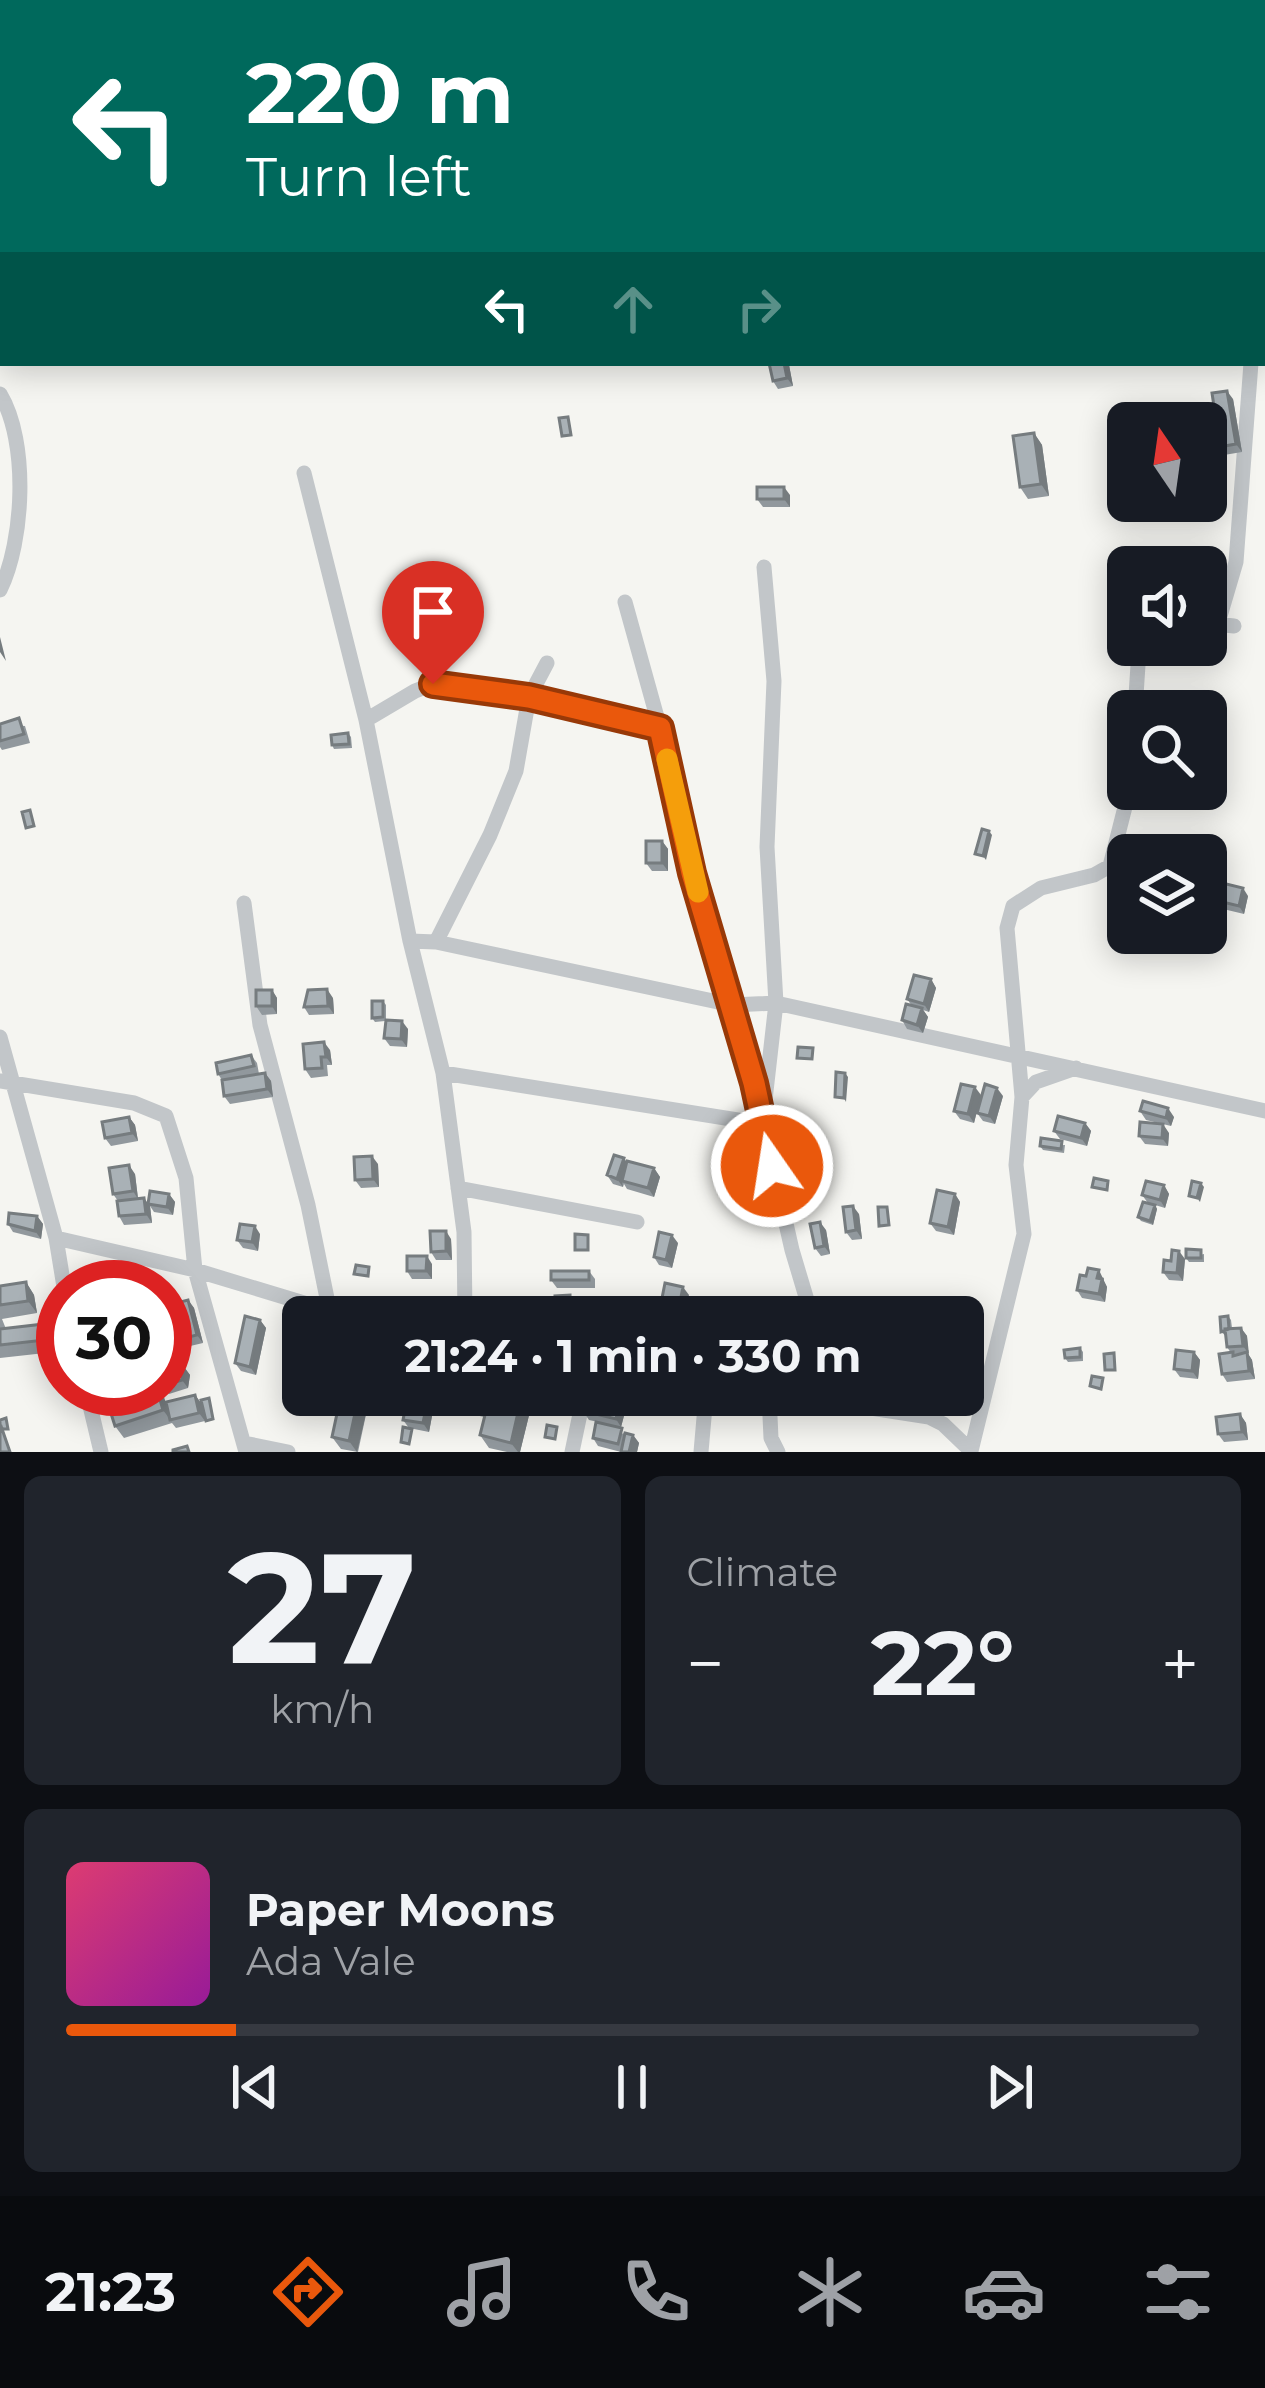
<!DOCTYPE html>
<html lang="en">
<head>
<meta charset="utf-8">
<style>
  :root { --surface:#171b24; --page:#20242c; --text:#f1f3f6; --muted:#9ea1a6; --line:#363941; --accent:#ea580c }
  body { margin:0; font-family:Montserrat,sans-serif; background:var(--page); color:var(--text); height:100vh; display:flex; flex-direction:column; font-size:45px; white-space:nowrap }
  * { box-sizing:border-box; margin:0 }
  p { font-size:39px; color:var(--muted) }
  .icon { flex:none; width:66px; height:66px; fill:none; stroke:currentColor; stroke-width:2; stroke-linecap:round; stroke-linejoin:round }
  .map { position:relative; height:1452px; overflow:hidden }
  .details { display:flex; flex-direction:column; gap:24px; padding:24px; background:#0d0f14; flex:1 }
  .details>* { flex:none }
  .banner { position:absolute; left:0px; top:0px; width:1266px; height:366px; box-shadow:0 6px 30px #0003; background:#00695c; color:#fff; overflow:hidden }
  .needle { width:78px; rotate:347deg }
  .controls { position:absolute; left:1107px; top:402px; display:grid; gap:24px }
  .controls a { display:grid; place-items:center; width:120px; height:120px; border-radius:18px; background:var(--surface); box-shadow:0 6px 30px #0003; font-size:60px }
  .speed { position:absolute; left:36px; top:1260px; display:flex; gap:24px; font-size:60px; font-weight:700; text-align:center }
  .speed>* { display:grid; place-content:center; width:156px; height:156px; border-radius:50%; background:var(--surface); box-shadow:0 6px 30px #0003; line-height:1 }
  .speed .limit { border:18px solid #d22; background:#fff; color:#111 }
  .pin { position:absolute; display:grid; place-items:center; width:102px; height:102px; color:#fff; margin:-123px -51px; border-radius:50% 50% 50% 0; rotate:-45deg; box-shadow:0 0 12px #0007 }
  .pin .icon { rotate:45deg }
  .me { position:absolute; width:132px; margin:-66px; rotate:347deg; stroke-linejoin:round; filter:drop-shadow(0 0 9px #0008) }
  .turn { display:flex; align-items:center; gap:42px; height:252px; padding:0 48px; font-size:54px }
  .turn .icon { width:156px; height:156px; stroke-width:2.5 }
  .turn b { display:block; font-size:84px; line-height:102px }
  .lanes { display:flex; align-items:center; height:114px; padding:0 48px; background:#0003; justify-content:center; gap:60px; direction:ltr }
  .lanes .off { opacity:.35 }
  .big { font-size:90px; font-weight:700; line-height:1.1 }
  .details .widget { flex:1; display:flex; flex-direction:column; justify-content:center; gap:18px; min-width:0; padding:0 42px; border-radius:18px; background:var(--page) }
  .details .dial { align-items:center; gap:0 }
  .dial b { font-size:156px; line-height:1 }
  .song { display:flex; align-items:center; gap:36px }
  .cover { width:144px; height:144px; border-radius:18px; background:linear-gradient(135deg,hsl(340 70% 55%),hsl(300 70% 35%)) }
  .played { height:12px; border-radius:6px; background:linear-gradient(90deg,var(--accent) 15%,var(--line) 15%) }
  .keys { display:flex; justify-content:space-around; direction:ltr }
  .heat { display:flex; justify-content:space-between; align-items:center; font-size:66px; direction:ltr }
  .details .tiles { flex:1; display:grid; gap:24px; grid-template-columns:1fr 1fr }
  .widget:last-child { grid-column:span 2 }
  .trip { position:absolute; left:282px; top:1296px; width:702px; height:120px; border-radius:18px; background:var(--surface); box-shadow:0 6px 30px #0003; font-weight:700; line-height:120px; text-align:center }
  .menu { display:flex; height:192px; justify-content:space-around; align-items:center; background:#090b0e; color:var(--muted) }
  .menu .icon { width:84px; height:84px }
  .menu .current { color:var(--accent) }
  .menu b { font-size:54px; color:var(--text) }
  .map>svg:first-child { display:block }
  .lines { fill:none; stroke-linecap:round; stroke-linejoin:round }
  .minor { stroke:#c2c6c9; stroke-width:15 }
  .wall { fill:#91989d }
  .shaded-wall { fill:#767c7f }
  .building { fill:#a9b1b6; stroke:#767c7f; stroke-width:3 }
  .route-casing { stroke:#983908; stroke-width:30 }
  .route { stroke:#ea580c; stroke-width:21 }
  .slow { stroke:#f59e0b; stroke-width:21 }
</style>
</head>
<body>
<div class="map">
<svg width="1265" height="1452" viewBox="0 0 1265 1452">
  <rect width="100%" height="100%" fill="#f5f5f1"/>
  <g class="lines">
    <path class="minor" d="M72,3L73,0
      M0,75L3,74
      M0,394C29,442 24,541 0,590
      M304,473L366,720L410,941L443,1073L464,1232L465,1317
      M625,602L660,728L692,873L754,1083L792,1250L812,1317
      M1206,623L1234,626
      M1218,623L1236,562L1251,363
      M1135,711L1138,665L1146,645
      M366,720L415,691L433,684H450L529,697L660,728
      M244,903L260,1025L308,1205L330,1313
      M410,941L436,942L732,1005L776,1003L1265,1111
      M436,942L490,835L516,771L529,697L547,663
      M0,1037L56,1238
      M443,1073L763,1124
      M0,1081L134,1103L166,1116L186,1178L195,1270L246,1452
      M1022,1097L1036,1082L1076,1068
      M764,1109L776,1003L767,847L774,681L764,567
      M458,1188L637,1222
      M64,1287L56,1238L195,1270L350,1317
      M86,1389L101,1452
      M769,1395L771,1438L778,1452
      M787,1395L929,1417L943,1424L971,1451L1024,1234L1016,1165L1022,1097L1007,928L1013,906L1041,888L1094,875L1110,866L1125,807L1128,774
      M244,1443L288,1452
      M572,1452L584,1395
      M701,1452L706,1395"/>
  </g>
  <path class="wall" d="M784,363L789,365L793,386L778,389L773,381Z
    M1233,399L1242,452L1224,455L1219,447L1215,413Z
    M1034,433L1042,445L1049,496L1028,499L1020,487Z
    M790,495V507H763L757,499Z
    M0,724L25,726L30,743L2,750L0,747Z
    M348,733L351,737L352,748L334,749L332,745Z
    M662,841L668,849V871H652L646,863Z
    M1248,896L1244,914L1219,908L1214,900Z
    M931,979L936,988L929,1012L923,1010L928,1017L923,1033L907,1029L902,1020L912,1006L907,999Z
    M272,990L277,998V1014L262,1015L256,1006Z
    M333,998L334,1014L309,1015L304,1007Z
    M383,1001L386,1005V1020L408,1029L407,1047L390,1046L384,1038L385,1021L375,1022L372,1018Z
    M330,1050L332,1065H327L328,1076L311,1078L305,1069Z
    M251,1055L257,1063L259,1074L265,1073L271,1081L273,1097L230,1104L224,1096L222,1080L218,1074Z
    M981,1095L974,1123L960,1119L954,1111Z
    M1003,1096L995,1124L983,1121L977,1113Z
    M1140,1111L1174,1117L1171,1126L1146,1120Z
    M129,1117L135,1125L138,1141L111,1146L105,1138Z
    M1085,1123L1091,1131L1087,1146L1060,1139L1054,1131Z
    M1169,1133L1168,1146L1145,1144L1139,1136Z
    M1065,1145L1064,1153L1043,1150L1040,1146Z
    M378,1164L379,1187L361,1188L355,1180Z
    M654,1168L660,1177L654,1197L627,1189L624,1184L623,1187L613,1184L607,1175Z
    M824,1173L827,1189L814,1191L809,1183Z
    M135,1174L138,1198L148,1203L169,1194L175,1202L173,1215L154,1212L150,1206L152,1223L124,1225L119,1216L118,1201L113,1194Z
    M1164,1185L1169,1194L1165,1208L1155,1205L1157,1209L1153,1225L1141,1221L1138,1217L1148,1203L1142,1195Z
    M955,1194L960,1202L954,1235L936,1231L930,1223Z
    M859,1214L862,1239L852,1240L846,1232Z
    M37,1216L43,1224L41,1239L13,1232L8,1224Z
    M826,1230L830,1254L821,1256L815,1248Z
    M260,1234L258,1251L243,1248L237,1240Z
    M451,1239L452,1260H436L431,1252Z
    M678,1243L672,1268L659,1265L654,1257Z
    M1204,1254V1262H1189L1186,1258Z
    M1185,1259L1183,1281L1169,1280L1163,1272L1171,1261Z
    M432,1264V1279H412L407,1271Z
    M589,1271L595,1279V1288H557L551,1280Z
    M1104,1278V1282L1107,1287L1105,1302L1082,1298L1077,1290Z
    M26,1282L34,1295L37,1313L2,1319L6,1329L52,1336L54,1352L0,1358V1286Z
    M188,1300L194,1308L203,1343L186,1347L181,1339Z
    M1228,1316L1231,1320L1232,1328H1241L1247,1336L1248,1354L1252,1360L1255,1379L1227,1382L1222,1374L1231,1353L1227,1347L1226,1336L1221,1332Z
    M260,1320L266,1328L256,1375L241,1371L235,1363Z
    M1080,1348L1083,1352V1361L1068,1362L1065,1358Z
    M1194,1352L1200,1360L1198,1379L1180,1377L1174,1369Z
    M184,1367L190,1375L188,1388L169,1394L165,1388V1372Z
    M963,1376L968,1383L966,1399L949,1397L947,1395H963Z
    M142,1389H162L163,1392L161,1393L167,1407L195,1395L201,1403L205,1421L176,1428L172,1423L124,1438L115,1426Z
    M412,1395H534L520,1452H507L489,1448L480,1435L484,1417L454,1410L450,1404L449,1408L415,1400Z
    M370,1396L358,1452L341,1449L332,1437Z
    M423,1403L432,1416L429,1432L409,1428L403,1420L415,1406Z
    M619,1404L625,1412L621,1427L589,1420L583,1411Z
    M1240,1414L1246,1423L1248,1440L1224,1442L1218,1434Z
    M626,1433L633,1435L639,1443L637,1452H621L598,1446L593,1438Z"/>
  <path class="shaded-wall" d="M784,363L789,365L793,386L787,378Z
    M1227,391L1233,399L1242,452L1236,444Z
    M1034,433L1042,445L1049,496L1041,484Z
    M784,487L790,495V507L784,499Z
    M0,637L6,661L0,652Z
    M989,831L992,835L986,860L983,856Z
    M662,841L668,849V871L662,863Z
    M1243,888L1248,896L1244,914L1239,906Z
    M931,979L936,988L929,1012L924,1004Z
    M327,989L333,998L334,1014L328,1006Z
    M272,990L277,998V1014L272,1006Z
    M922,1008L928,1017L923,1033L917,1025Z
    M402,1021L408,1029L407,1047L401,1039Z
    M324,1042L330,1050L332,1065L326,1057Z
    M265,1073L271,1081L273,1097L267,1089Z
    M845,1073L848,1077L846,1102L844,1098Z
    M975,1087L981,1095L974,1123L968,1114Z
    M997,1088L1003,1096L995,1124L989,1116Z
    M1168,1108L1174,1117L1171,1126L1166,1118Z
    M129,1117L135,1125L138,1141L132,1133Z
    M1085,1123L1091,1131L1087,1146L1081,1138Z
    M1163,1124L1169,1133L1168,1146L1162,1138Z
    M372,1156L378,1164L379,1187L373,1179Z
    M624,1158L629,1166L622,1181L623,1187L617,1179Z
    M129,1165L135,1174L138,1199L133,1191Z
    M818,1165L824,1173L827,1189L822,1181Z
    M654,1168L660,1177L654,1197L648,1188Z
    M1201,1183L1204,1187L1200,1202L1197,1198Z
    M1164,1185L1169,1194L1165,1208L1160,1200Z
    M169,1194L175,1202L173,1215L167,1207Z
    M955,1194L960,1202L954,1235L948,1227Z
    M144,1198L150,1206L152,1223L146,1214Z
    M1155,1205L1157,1209L1153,1225L1150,1221Z
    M853,1206L859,1214L862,1239L856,1230Z
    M37,1216L43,1224L41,1239L35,1231Z
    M820,1222L826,1230L830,1254L824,1246Z
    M255,1226L260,1234L258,1251L252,1242Z
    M446,1231L451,1239L452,1260L446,1251Z
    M672,1235L678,1243L672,1268L666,1260Z
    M1179,1251L1185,1259L1183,1281L1177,1273Z
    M427,1256L432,1264V1279L426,1271Z
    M1099,1270L1107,1287L1105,1302L1099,1294L1097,1278Z
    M26,1282L34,1295L37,1313L28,1301Z
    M683,1287L689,1295L684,1317H677Z
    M165,1291L169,1297L170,1349L165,1342Z
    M570,1295L575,1304L576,1317H570Z
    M188,1300L194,1308L203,1343L197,1335Z
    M260,1320L266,1328L256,1375L250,1367Z
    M44,1324L52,1336L54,1352L45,1340Z
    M1241,1328L1247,1336L1249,1354L1243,1346Z
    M1194,1352L1200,1360L1198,1379L1192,1371Z
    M1247,1352L1252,1360L1255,1379L1249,1371Z
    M184,1367L190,1375L188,1388L182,1380Z
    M963,1376L968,1383L966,1399L963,1395Z
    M157,1389L164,1397L172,1422L163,1410Z
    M195,1395L201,1403L205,1421L199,1413Z
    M359,1395L370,1396L357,1452L349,1441Z
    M483,1395H489L486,1417L480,1409Z
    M522,1395H534L520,1452H518L511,1443Z
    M619,1404L625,1412L621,1427L616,1419Z
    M426,1408L432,1416L429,1432L423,1423Z
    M1240,1414L1246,1423L1248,1440L1242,1432Z
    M633,1435L639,1443L637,1452H629Z"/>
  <path class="building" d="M94,0H108L110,3H86Z
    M769,363H784L787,378L773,381Z
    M1227,391L1236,444L1219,447L1212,416L1220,414L1215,413L1212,393Z
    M568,417L571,435L562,436L559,418Z
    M1034,433L1041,484L1020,487L1013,436Z
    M757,487H784V499H757Z
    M19,718L24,734L0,741V724Z
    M348,733L349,744L332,745L331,735Z
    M30,810L34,826L26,828L22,812Z
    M982,829L989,831L983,856L975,854Z
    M646,841H662V863H646Z
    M1218,882L1243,888L1239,906L1214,900Z
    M914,975L931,979L924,1004L907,999Z
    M327,989L328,1006L304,1007L308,990Z
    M256,990H272V1006H256Z
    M372,1001H383V1017L372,1018Z
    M906,1004L922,1008L917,1025L902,1020Z
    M386,1020L402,1021L401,1039L384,1038Z
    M324,1042L326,1057H321L322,1068L305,1069L303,1044Z
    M798,1047L813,1048L812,1059L797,1058Z
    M251,1055L254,1066L218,1074L216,1063Z
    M836,1072L845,1073L844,1098L835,1097Z
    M265,1073L267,1089L224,1096L222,1080Z
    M961,1084L975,1087L968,1114L954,1111Z
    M985,1084L997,1088L989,1116L977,1113Z
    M1143,1101L1168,1108L1166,1118L1140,1111Z
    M1058,1116L1085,1123L1081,1138L1054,1131Z
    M129,1117L132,1133L105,1138L102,1122Z
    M1140,1122L1163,1124L1162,1138L1139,1136Z
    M1041,1138L1062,1141L1061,1149L1040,1146Z
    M614,1155L624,1158L617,1179L607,1175Z
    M372,1156L373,1179L355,1180L354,1157Z
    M627,1161L654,1168L648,1188L622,1181Z
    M129,1165L133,1191L113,1194L109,1168Z
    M818,1165L822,1181L809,1183L806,1167Z
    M1094,1178L1108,1181L1107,1190L1092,1187Z
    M1146,1181L1164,1185L1160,1200L1142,1195Z
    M1192,1181L1201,1183L1197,1198L1189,1196Z
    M937,1190L955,1194L948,1227L930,1223Z
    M150,1191L169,1194L167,1207L148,1204Z
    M144,1198L146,1214L119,1216L117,1201Z
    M1143,1202L1155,1205L1150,1221L1138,1217Z
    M853,1206L856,1230L846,1232L843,1207Z
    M878,1207H887L889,1225L879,1226Z
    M9,1213L37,1216L35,1231L8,1224Z
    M820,1222L824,1246L815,1248L810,1224Z
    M240,1224L255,1226L252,1242L237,1240Z
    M430,1231H446V1251L431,1252Z
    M659,1232L672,1235L666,1260L654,1257Z
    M575,1234L588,1235V1250H575Z
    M1186,1249L1201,1250V1258H1186Z
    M1172,1250L1179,1251L1177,1273L1163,1272L1164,1260L1171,1261Z
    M407,1256H427L426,1271H407Z
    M356,1265L369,1267L368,1276L354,1274Z
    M1088,1268L1099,1270L1097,1278L1102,1279L1099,1294L1077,1290L1080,1275L1086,1276Z
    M551,1271H589V1280H551Z
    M26,1282L28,1301L0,1305V1286Z
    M130,1282L155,1287H131Z
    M665,1283L683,1287L677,1317L659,1313Z
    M570,1295V1317H556L555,1296Z
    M188,1300L197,1335L181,1339L172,1304Z
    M536,1308L548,1309L547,1317H535Z
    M907,1310L942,1311V1317H907Z
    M245,1316L260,1320L250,1367L235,1363Z
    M1228,1316L1229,1329L1221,1332L1220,1317Z
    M44,1324L45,1340L0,1345V1329Z
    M1241,1328L1243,1346L1227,1347L1225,1329Z
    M1080,1348V1357L1065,1358L1064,1350Z
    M1176,1350L1194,1352L1192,1371L1174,1369Z
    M1233,1352V1356L1247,1352L1249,1371L1222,1374L1219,1354Z
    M1114,1353L1115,1370H1105L1104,1354Z
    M184,1367L182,1380L165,1385V1372Z
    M1092,1376L1103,1378L1101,1389L1090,1386Z
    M142,1389H157L163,1410L115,1426L107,1401Z
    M195,1395L199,1413L170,1420L166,1402Z
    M341,1395H359L349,1441L332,1437Z
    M423,1395H445L444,1399Z
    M450,1395H483L480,1409L448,1402Z
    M490,1395H522L511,1443L480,1435Z
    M586,1397L619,1404L616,1419L583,1411Z
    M209,1398L213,1419L206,1421L201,1400Z
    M416,1402L423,1403L426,1408L423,1423L403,1420L406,1405L415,1406Z
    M1240,1414L1242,1432L1218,1434L1216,1417Z
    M6,1418L8,1429H3L0,1426V1420Z
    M596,1422L622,1428L618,1444L593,1438Z
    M547,1425L557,1427L555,1439L545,1437Z
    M0,1426H1L10,1452H0Z
    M403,1427L412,1429L409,1444L401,1442Z
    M625,1433L633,1435L629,1452H621Z
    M187,1446L189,1452H173V1450Z"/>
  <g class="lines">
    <defs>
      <path id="route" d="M433,684L529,697L660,728L692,873L754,1083L772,1166"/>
    </defs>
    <use href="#route" class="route-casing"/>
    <use href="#route" class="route"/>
    <path class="slow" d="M667,759L698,892"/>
  </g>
</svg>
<div class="controls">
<a><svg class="needle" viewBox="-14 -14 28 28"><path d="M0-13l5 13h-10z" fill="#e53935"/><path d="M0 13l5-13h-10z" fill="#9ea1a6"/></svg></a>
<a><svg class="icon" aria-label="sound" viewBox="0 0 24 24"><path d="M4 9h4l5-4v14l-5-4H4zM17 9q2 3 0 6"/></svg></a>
<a><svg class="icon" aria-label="search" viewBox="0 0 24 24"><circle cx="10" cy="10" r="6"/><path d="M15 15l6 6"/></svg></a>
<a><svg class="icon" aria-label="layers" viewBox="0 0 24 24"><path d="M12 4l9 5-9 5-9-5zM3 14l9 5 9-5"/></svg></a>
</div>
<div class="speed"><div class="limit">30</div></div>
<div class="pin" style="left:433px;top:684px;background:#d93025"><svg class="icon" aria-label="arrive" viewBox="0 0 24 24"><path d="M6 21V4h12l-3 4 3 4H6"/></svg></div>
<svg class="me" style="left:772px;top:1166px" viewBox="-20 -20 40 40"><circle r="17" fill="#ea580c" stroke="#fff" stroke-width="3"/><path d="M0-11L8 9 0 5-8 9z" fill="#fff"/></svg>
<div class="trip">21:24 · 1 min · 330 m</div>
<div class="banner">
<div class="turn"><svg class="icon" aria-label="left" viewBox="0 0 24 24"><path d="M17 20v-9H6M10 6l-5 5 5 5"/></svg><div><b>220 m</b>Turn left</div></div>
<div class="lanes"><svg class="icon" aria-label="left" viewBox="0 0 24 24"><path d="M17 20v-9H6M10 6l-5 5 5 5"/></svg><svg class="icon off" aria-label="ahead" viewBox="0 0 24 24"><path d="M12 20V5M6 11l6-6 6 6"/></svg><svg class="icon off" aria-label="right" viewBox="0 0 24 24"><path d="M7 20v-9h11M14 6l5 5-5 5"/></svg></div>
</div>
</div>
<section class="details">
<div class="tiles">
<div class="widget dial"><b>27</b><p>km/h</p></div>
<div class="widget"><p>Climate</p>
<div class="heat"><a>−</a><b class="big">22°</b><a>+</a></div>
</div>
<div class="widget">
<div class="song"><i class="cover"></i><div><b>Paper Moons</b><p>Ada Vale</p></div></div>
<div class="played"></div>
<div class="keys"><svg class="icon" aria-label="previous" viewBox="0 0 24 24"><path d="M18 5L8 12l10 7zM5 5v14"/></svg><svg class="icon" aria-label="pause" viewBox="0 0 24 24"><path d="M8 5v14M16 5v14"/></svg><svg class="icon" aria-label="next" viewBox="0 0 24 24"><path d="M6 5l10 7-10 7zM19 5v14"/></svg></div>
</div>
</div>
</section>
<nav class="menu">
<b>21:23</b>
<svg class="icon current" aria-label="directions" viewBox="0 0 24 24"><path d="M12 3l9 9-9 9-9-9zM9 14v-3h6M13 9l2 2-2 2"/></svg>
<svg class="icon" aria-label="music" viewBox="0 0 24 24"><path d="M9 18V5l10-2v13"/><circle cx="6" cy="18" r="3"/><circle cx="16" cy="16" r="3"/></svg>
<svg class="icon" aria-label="phone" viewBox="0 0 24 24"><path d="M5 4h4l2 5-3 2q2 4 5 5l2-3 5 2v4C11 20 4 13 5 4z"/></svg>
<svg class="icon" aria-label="climate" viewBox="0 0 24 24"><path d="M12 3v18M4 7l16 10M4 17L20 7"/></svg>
<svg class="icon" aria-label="car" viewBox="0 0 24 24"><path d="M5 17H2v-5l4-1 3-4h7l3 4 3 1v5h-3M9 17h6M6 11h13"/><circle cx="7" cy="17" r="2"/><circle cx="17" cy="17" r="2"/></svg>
<svg class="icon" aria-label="filters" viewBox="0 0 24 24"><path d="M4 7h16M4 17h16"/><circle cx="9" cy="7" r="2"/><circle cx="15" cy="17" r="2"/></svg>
</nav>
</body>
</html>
